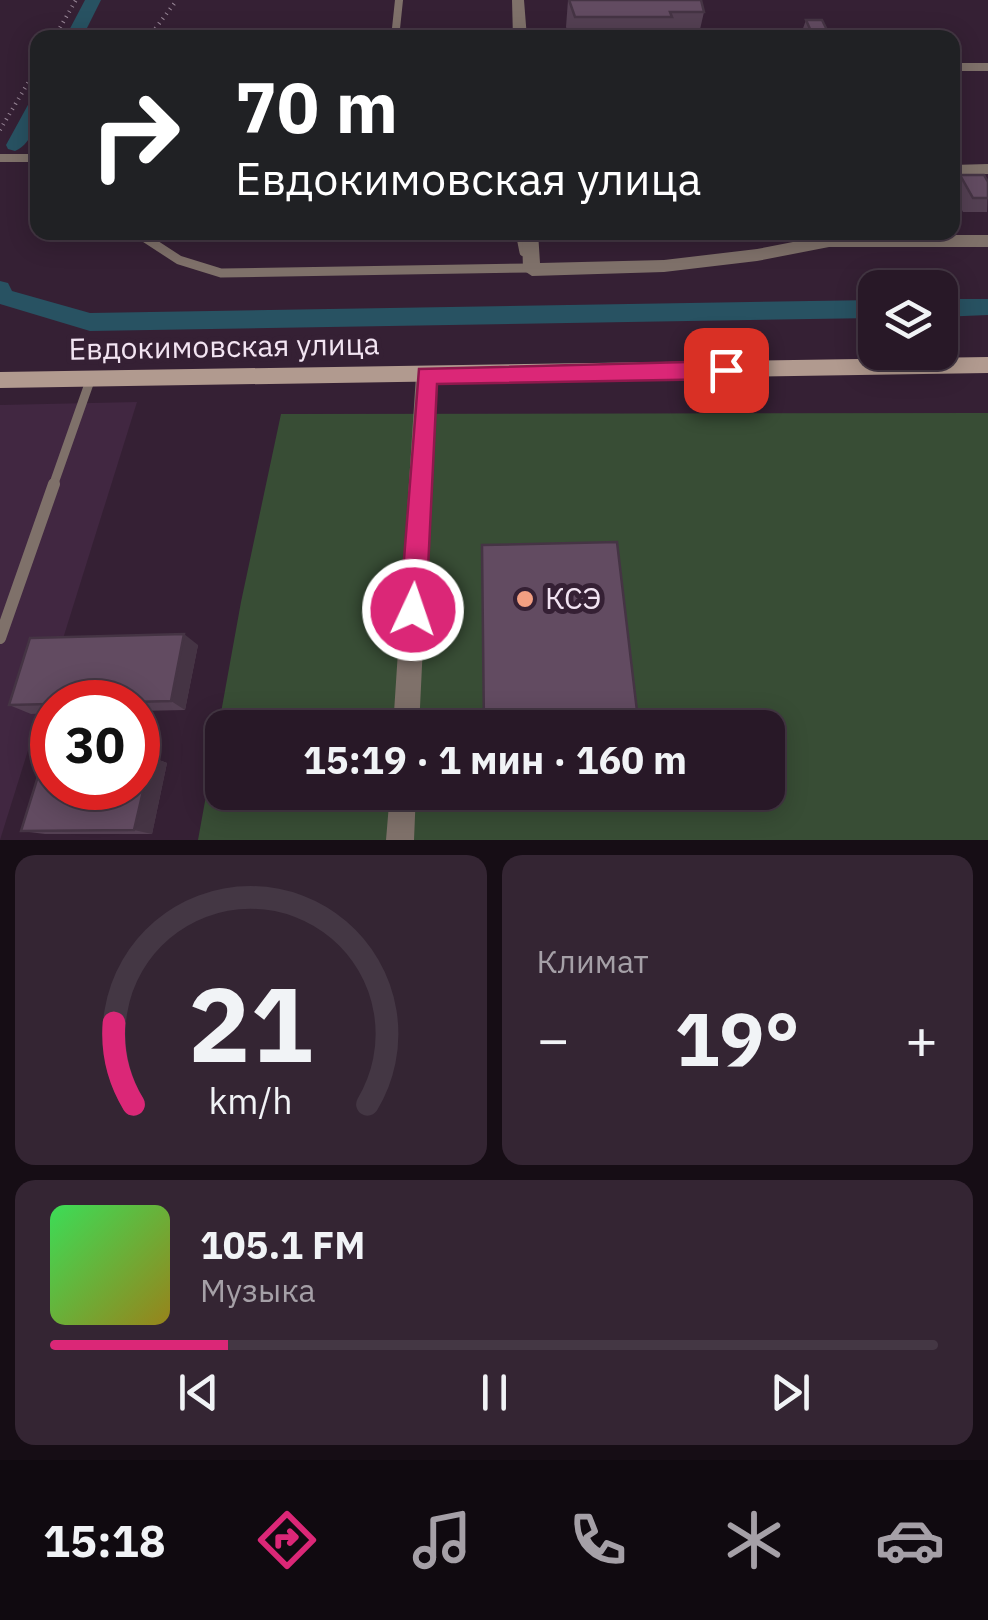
<!DOCTYPE html>
<html lang="ru">
<head>
<meta charset="utf-8">
<style>
  :root { --surface:#281827; --page:#342533; --text:#f1f3f6; --muted:#a5a0a7; --line:#443744; --accent:#db2777 }
  body { margin:0; font-family:"IBM Plex Sans",sans-serif; background:var(--page); color:var(--text); height:100vh; display:flex; flex-direction:column; font-size:38px; white-space:nowrap }
  * { box-sizing:border-box; margin:0 }
  p { font-size:32px; color:var(--muted) }
  .icon { flex:none; width:55px; height:55px; fill:none; stroke:currentColor; stroke-width:2; stroke-linecap:round; stroke-linejoin:round }
  .map { position:relative; height:840px; overflow:hidden }
  .drawer { display:flex; flex-direction:column; gap:15px; padding:15px; background:#160d15; flex:1 }
  .drawer>* { flex:none }
  .hud { position:absolute; left:30px; top:30px; width:930px; height:210px; border-radius:20px; box-shadow:0 5px 25px #0003,0 0 0 2px var(--line); background:#202124; color:#fff; overflow:hidden }
  .fabs { position:absolute; left:858px; top:270px; display:grid; gap:20px }
  .fabs a { display:grid; place-items:center; width:100px; height:100px; border-radius:20px; background:var(--surface); box-shadow:0 5px 25px #0003,0 0 0 2px var(--line); font-size:50px }
  .speed { position:absolute; left:30px; top:680px; display:flex; gap:20px; font-size:50px; font-weight:700; text-align:center }
  .speed>* { display:grid; place-content:center; width:130px; height:130px; border-radius:50%; background:var(--surface); box-shadow:0 5px 25px #0003,0 0 0 2px var(--line); line-height:1 }
  .speed .limit { border:15px solid #d22; background:#fff; color:#111 }
  .pin { position:absolute; display:grid; place-items:center; width:85px; height:85px; color:#fff; margin:-42px; border-radius:20px; box-shadow:0 5px 15px #0006 }
  .me { position:absolute; width:110px; margin:-55px; rotate:3deg; stroke-linejoin:round; filter:drop-shadow(0 0 8px #0008) }
  .turn { display:flex; align-items:center; gap:35px; height:210px; padding:0 40px; font-size:45px }
  .turn .icon { width:130px; height:130px; stroke-width:2.5 }
  .turn b { display:block; font-size:70px; line-height:85px }
  .big { font-size:75px; font-weight:700; line-height:1.1 }
  .drawer .tile { flex:1; display:flex; flex-direction:column; justify-content:center; gap:15px; min-width:0; padding:0 35px; border-radius:20px; background:var(--page) }
  .drawer .dial { align-items:center; gap:0 }
  .dial svg { height:260px; overflow:visible; fill:none; stroke:var(--line); stroke-width:7; stroke-linecap:round; text-anchor:middle }
  .dial text { fill:var(--text); stroke:none }
  .song { display:flex; align-items:center; gap:30px }
  .cover { width:120px; height:120px; border-radius:15px; background:linear-gradient(135deg,hsl(130 70% 55%),hsl(50 70% 35%)) }
  .played { height:10px; border-radius:5px; background:linear-gradient(90deg,var(--accent) 20%,var(--line) 20%) }
  .keys { display:flex; justify-content:space-around; direction:ltr }
  .heat { display:flex; justify-content:space-between; align-items:center; font-size:55px; direction:ltr }
  .drawer .tiles { flex:1; display:grid; gap:15px; grid-template-columns:1fr 1fr }
  .tile:last-child { grid-column:span 2 }
  .trip { position:absolute; left:205px; top:710px; width:580px; height:100px; border-radius:20px; background:var(--surface); box-shadow:0 5px 25px #0003,0 0 0 2px var(--line); font-weight:700; line-height:100px; text-align:center }
  .dock { display:flex; height:160px; justify-content:space-around; align-items:center; background:#100a10; color:var(--muted) }
  .dock .icon { width:70px; height:70px }
  .dock .selected { color:var(--accent) }
  .dock b { font-size:45px; color:var(--text) }
  .map>svg:first-child { display:block }
  .built { fill:#412741 }
  .green { fill:#384d35; fill-rule:evenodd }
  .lines { fill:none; stroke-linecap:round; stroke-linejoin:round }
  .canal { fill:#285262; fill-rule:evenodd }
  .path { stroke:#998798; stroke-width:4; stroke-dasharray:1 5; stroke-linecap:butt }
  .lane-far2 { stroke:#7f716a; stroke-width:8 }
  .lane-far1 { stroke:#7f716a; stroke-width:9 }
  .lane { stroke:#7f716a; stroke-width:12 }
  .street { fill:#7f716a; fill-rule:evenodd }
  .secondary { fill:#b19a8f; fill-rule:evenodd }
  .wall { fill:#544053 }
  .shaded-wall { fill:#453444 }
  .building { fill:#624b61; stroke:#453444; stroke-width:2.5 }
  .route { fill:#db2777; stroke:#8e194d; stroke-width:2.5 }
  .poi-dot { fill:#f39f82; stroke:#352034; stroke-width:4 }
  .labels { text-anchor:middle; stroke-width:10; stroke-linejoin:round; paint-order:stroke }
  .street-label { font-size:30px; fill:#f2e4f2; stroke:#352034 }
  .poi-label { font-size:30px; fill:#f2e4f2; stroke:#352034; text-anchor:start }
</style>
</head>
<body>
<div class="map">
<svg width="988" height="840" viewBox="0 0 988 840">
  <rect width="100%" height="100%" fill="#352034"/>
  <path class="built" d="M137,402L0,840V405Z"/>
  <path class="green" d="M988,413V840H198L241,602L281,414ZM222,728H768V792H222Z"/>
  <g class="lines">
    <path class="canal" d="M85,0H101L82,38H65Z
      M38,98C38,117 35,142 15,151L8,149L6,145L29,103Z
      M0,281L8,283L12,291L90,313L875,300V318L90,331L0,304Z
      M940,299H988V315L940,317Z"/>
    <path class="path" d="M54,38L76,0
      M148,38L177,0
      M0,130L38,66"/>
    <path class="lane-far2" d="M395,38L399,0
      M952,67H988
      M0,158H38"/>
    <path class="lane-far1" d="M136,232L179,260L221,273L531,268
      M520,232L524,252
      M53,486L91,378"/>
    <path class="lane" d="M0,638L54,484"/>
    <path class="street" d="M512,0H524L527,38H513Z
      M988,164V174L952,175V165Z
      M522,232H538L540,263L664,260L757,249L829,235H988V247H829L757,261L664,272L532,276L523,270Z
      M426,367L436,375L419,728H393L416,375Z
      M390,792H416L414,840H386Z"/>
    <path class="secondary" d="M988,357V373L0,388V372Z"/>
  </g>
  <path class="wall" d="M568,0L704,12L698,38H570L566,27Z
    M806,20L831,38H802L801,34Z
    M960,175L988,182L987,212H963L952,192V186Z
    M198,645L185,710L138,711V702H52V713L31,714L9,705Z
    M151,757L167,763L152,834H45L21,831Z
    M647,793L638,800L485,803V797Z"/>
  <path class="shaded-wall" d="M184,634L198,645L185,710L171,701Z
    M151,757L167,763L152,834L134,830Z"/>
  <path class="building" d="M569,0H701L704,12H670L672,17H575Z
    M806,20H822L831,38H814Z
    M960,175H984L988,182V198H973Z
    M617,542L639,728H484L482,545Z
    M184,634L171,701L9,705L30,638Z
    M44,757H52V788H138V757H151L134,830L21,831Z
    M485,792H647V793L485,797Z"/>
  <path class="route" d="M726,361L737,370L726,379L437,384L426,610L422,619L413,623L404,619L400,610L419,369Z"/>
  <circle class="poi-dot" cx="525" cy="599" r="10"/>
  <g class="labels">
    <g class="street-label">
      <text transform="translate(224 347) rotate(-1)" y="10">Евдокимовская улица</text>
    </g>
    <g class="poi-label">
      <text x="545" y="609">КСЭ</text>
    </g>
  </g>
</svg>
<div class="fabs">
<a><svg class="icon" aria-label="layers" viewBox="0 0 24 24"><path d="M12 4l9 5-9 5-9-5zM3 14l9 5 9-5"/></svg></a>
</div>
<div class="speed"><div class="limit">30</div></div>
<div class="pin" style="left:726px;top:370px;background:#d93025"><svg class="icon" aria-label="arrive" viewBox="0 0 24 24"><path d="M6 21V4h12l-3 4 3 4H6"/></svg></div>
<svg class="me" style="left:413px;top:610px" viewBox="-20 -20 40 40"><circle r="17" fill="#db2777" stroke="#fff" stroke-width="3"/><path d="M0-11L8 9 0 5-8 9z" fill="#fff"/></svg>
<div class="trip">15:19 · 1 мин · 160 m</div>
<div class="hud">
<div class="turn"><svg class="icon" aria-label="right" viewBox="0 0 24 24"><path d="M7 20v-9h11M14 6l5 5-5 5"/></svg><div><b>70 m</b>Евдокимовская улица</div></div>
</div>
</div>
<section class="drawer">
<div class="tiles">
<div class="tile dial"><svg viewBox="0 0 100 80">
<path d="M14 69A42 42 0 1 1 86 69"/>
<path d="M14 69A42 42 0 0 1 8 44" stroke="#db2777"/>
<text x="50" y="56" font-size="32" font-weight="700">21</text>
<text x="50" y="72" font-size="11">km/h</text>
</svg></div>
<div class="tile"><p>Климат</p>
<div class="heat"><a>−</a><b class="big">19°</b><a>+</a></div>
</div>
<div class="tile">
<div class="song"><i class="cover"></i><div><b>105.1 FM</b><p>Музыка</p></div></div>
<div class="played"></div>
<div class="keys"><svg class="icon" aria-label="previous" viewBox="0 0 24 24"><path d="M18 5L8 12l10 7zM5 5v14"/></svg><svg class="icon" aria-label="pause" viewBox="0 0 24 24"><path d="M8 5v14M16 5v14"/></svg><svg class="icon" aria-label="next" viewBox="0 0 24 24"><path d="M6 5l10 7-10 7zM19 5v14"/></svg></div>
</div>
</div>
</section>
<nav class="dock">
<b>15:18</b>
<svg class="icon selected" aria-label="directions" viewBox="0 0 24 24"><path d="M12 3l9 9-9 9-9-9zM9 14v-3h6M13 9l2 2-2 2"/></svg>
<svg class="icon" aria-label="music" viewBox="0 0 24 24"><path d="M9 18V5l10-2v13"/><circle cx="6" cy="18" r="3"/><circle cx="16" cy="16" r="3"/></svg>
<svg class="icon" aria-label="phone" viewBox="0 0 24 24"><path d="M5 4h4l2 5-3 2q2 4 5 5l2-3 5 2v4C11 20 4 13 5 4z"/></svg>
<svg class="icon" aria-label="climate" viewBox="0 0 24 24"><path d="M12 3v18M4 7l16 10M4 17L20 7"/></svg>
<svg class="icon" aria-label="car" viewBox="0 0 24 24"><path d="M5 17H2v-5l4-1 3-4h7l3 4 3 1v5h-3M9 17h6M6 11h13"/><circle cx="7" cy="17" r="2"/><circle cx="17" cy="17" r="2"/></svg>
</nav>
</body>
</html>
